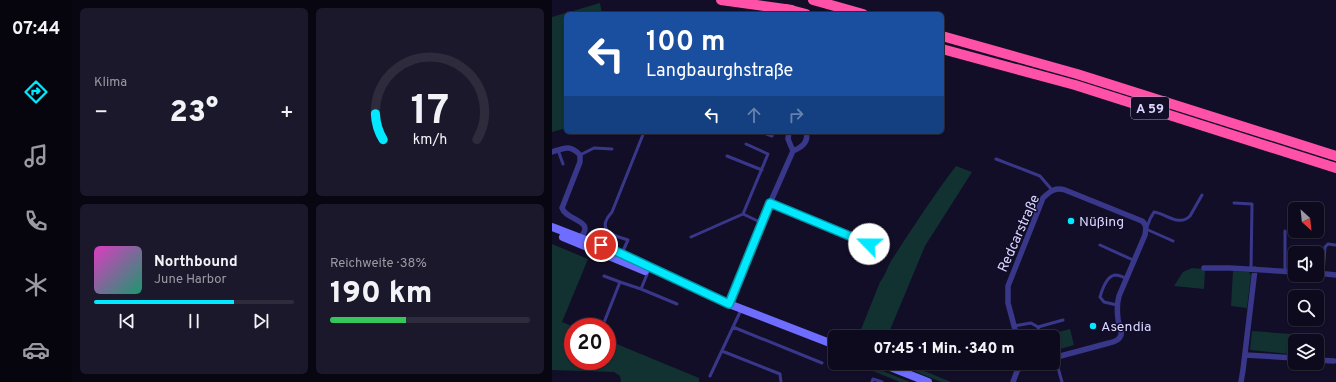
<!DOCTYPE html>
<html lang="de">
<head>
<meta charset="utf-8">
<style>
  :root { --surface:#0e0a1e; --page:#1c182b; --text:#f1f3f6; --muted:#9b9aa4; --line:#2e2b3c; --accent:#02e9ff }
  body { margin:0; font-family:Overpass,sans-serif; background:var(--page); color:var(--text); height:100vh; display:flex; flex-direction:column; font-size:15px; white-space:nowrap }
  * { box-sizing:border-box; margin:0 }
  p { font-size:13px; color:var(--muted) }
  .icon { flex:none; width:22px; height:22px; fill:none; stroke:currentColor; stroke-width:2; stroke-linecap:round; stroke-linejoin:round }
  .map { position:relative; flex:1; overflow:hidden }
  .drawer { display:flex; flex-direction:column; gap:8px; padding:8px; background:#080610; width:480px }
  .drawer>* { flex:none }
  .top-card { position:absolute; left:12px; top:12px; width:380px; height:122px; border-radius:6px; box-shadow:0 1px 3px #0004,0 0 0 1px var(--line); background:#1a4fa0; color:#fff; overflow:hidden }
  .needle { width:26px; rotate:153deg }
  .tools { position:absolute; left:736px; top:202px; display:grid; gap:8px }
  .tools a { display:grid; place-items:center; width:36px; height:36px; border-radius:6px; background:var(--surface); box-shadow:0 1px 3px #0004,0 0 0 1px var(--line); font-size:20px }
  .speed { position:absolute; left:12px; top:318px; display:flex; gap:8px; font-size:20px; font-weight:700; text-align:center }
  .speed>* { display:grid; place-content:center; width:52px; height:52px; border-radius:50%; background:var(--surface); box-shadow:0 1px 3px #0004,0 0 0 1px var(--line); line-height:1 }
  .speed .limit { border:6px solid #d22; background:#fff; color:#111 }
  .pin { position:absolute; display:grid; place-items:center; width:34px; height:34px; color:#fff; margin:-17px; border:2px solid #fff; border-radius:50%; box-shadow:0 1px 4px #0007 }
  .me { position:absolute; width:44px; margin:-22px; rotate:293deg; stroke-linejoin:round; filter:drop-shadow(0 0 3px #0008) }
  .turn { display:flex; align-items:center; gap:14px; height:84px; padding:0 16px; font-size:18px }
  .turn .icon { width:52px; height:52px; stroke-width:2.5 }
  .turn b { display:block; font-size:28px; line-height:34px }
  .lanes { display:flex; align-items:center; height:38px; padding:0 16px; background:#0003; justify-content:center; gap:20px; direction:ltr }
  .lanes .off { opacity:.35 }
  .big { font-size:30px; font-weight:800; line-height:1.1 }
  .drawer .card { flex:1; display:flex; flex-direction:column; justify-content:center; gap:6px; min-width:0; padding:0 14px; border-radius:6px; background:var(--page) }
  .drawer .dial { align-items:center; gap:0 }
  .dial svg { height:104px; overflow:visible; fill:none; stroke:var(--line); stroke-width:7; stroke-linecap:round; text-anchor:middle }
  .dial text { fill:var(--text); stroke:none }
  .song { display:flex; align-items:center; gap:12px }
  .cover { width:48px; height:48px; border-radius:6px; background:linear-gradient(135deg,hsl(310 70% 55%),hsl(160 70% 35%)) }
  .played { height:4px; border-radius:2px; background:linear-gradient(90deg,var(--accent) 70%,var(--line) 70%) }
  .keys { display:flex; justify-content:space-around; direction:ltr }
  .heat { display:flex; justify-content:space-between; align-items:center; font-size:22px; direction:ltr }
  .charge { height:6px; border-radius:3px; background:linear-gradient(90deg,#34c759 38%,var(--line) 0) }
  .drawer .tiles { flex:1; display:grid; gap:8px; grid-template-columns:repeat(2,1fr) }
  .trip { position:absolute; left:276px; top:330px; width:232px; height:40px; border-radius:6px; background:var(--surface); box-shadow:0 1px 3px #0004,0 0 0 1px var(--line); font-weight:800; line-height:40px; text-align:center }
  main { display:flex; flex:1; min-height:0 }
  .menu { display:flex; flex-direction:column; width:72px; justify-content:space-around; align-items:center; background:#06040c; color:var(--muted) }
  .menu .icon { width:28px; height:28px }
  .menu .selected { color:var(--accent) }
  .menu b { font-size:18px; color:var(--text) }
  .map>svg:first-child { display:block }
  .green { fill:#113231 }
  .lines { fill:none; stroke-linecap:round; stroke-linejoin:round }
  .service { stroke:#393789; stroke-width:3 }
  .minor { stroke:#393789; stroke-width:5.5 }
  .secondary { stroke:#6e6dff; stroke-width:8 }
  .motorway { stroke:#ff51a7; stroke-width:10 }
  .route-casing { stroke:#0197a6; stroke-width:10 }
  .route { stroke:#02e9ff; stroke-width:7 }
  .poi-dot { fill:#02e9ff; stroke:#120e28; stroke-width:1.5 }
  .labels { text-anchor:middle; stroke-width:3; stroke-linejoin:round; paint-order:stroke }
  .shield { fill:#120e28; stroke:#9e9abe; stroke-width:1 }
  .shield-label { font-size:13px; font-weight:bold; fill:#dad6ff }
  .poi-label { font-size:14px; fill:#dad6ff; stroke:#120e28; text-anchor:start }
  .street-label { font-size:14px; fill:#dad6ff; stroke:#120e28 }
</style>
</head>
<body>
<main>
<nav class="menu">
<b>07:44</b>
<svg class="icon selected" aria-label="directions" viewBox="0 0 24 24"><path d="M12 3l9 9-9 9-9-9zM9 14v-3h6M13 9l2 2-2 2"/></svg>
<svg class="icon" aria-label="music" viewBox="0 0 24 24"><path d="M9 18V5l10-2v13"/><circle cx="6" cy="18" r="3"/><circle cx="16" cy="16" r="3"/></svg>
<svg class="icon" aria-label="phone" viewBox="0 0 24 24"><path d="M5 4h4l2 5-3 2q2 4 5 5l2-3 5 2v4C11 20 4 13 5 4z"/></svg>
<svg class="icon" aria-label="climate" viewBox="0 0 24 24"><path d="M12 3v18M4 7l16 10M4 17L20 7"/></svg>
<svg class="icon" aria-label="car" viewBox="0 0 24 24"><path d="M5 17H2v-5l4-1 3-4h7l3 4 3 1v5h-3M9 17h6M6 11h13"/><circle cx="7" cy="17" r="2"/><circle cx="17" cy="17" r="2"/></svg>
</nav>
<section class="drawer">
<div class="tiles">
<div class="card"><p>Klima</p>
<div class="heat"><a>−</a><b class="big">23°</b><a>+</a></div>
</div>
<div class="card dial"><svg viewBox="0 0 100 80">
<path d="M14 69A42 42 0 1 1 86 69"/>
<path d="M14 69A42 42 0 0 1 8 49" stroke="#02e9ff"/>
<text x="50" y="56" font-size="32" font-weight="700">17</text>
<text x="50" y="72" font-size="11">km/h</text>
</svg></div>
<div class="card">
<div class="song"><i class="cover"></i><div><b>Northbound</b><p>June Harbor</p></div></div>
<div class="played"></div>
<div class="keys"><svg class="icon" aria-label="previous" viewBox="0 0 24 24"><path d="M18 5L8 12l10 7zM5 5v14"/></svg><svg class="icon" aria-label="pause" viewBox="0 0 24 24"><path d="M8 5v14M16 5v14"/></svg><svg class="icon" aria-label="next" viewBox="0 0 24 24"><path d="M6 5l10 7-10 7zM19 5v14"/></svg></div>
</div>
<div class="card"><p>Reichweite · 38%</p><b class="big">190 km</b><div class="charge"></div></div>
</div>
</section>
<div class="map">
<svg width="784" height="382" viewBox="0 0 784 382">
  <rect width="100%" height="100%" fill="#120e28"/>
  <path class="green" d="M48,3L50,14H14V128L0,132V17Z
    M404,166L420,172L373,246L335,337H306L328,282C333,276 335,268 339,261C360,229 381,196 404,166Z
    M0,244L36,259L10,322L22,327H21V361H55V340L147,378V382H69L68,376L62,372L0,370Z
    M640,268L653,269L652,289L622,286L631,272Z
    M681,271L697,272L699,275L695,308L679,306Z
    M518,329L522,345L501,351V337H499V334Z
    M700,331L739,334L737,354L698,350Z
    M301,363H311L358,382H348Z
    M343,363H353L399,382H389Z"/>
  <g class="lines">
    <path class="service" d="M209,132L220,136L221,132
      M194,144L216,154L191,214L210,223
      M6,150L11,164
      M28,155L42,148L60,149
      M175,156L210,170
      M444,159L488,176L500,190
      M218,203L317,244
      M682,203L700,204L699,269
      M595,227L598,219L602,212C615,214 627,227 638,216L650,195
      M594,229L621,241
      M139,237L191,214
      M548,245L581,260
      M70,253L76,240C67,237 49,233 54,221C55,217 58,215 60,212L92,132
      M733,271V231
      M96,272L89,289L125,304
      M771,274L773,247L776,244L783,245
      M52,276L68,282
      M565,305L552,302L548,297C550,290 555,276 563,275C566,275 571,277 573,278
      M51,325L68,282L89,289
      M462,326L479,323L486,327L488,337
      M181,327L270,363
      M486,327L511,320
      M170,351L228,374L229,382
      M503,357L510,382
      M158,376L189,310
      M320,382L321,379L330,382"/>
    <path class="minor" d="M237,132L236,139L241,151
      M0,152C12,148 18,144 28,155V162L10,208C14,221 46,220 27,239
      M652,268H678L743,272
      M765,273L784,275
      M177,304L200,244L241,151C250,147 257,142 254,132
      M465,337L456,303V286L491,198C498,191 504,187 513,190L590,221C595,225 594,229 593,235L567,296C565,303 565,311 566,319C566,324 572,332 568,337C566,341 561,342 557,343L501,358
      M693,355L743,358
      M765,360L782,361
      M461,382L465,371L473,363
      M689,382L691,370L703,269"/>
    <path class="secondary" d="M0,227L70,254L177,304L283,345
      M11,237L93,271
      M328,363L376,382"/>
    <path class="motorway" d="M169,0L240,10
      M261,0L311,14
      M235,9L254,14
      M390,36L525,74L784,156
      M390,49L523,85L784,168"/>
  </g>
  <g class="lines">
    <defs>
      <path id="route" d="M49,245L70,254L177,304L218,203L317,244"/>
    </defs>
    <use href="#route" class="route-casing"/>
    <use href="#route" class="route"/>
  </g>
  <g class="poi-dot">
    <circle cx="519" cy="221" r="4"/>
    <circle cx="541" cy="326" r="4"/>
  </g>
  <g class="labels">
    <rect class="shield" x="579" y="97" width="38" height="22" rx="3"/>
    <g class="shield-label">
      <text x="598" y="113">A 59</text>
    </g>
    <g class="poi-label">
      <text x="527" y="226">Nüßing</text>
      <text x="549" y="331">Asendia</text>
    </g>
    <g class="street-label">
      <text transform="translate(466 233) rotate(-66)" y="5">Redcarstraße</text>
    </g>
  </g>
</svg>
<div class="tools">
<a><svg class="needle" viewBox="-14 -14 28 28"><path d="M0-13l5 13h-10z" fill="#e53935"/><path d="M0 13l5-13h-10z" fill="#9b9aa4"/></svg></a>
<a><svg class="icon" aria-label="sound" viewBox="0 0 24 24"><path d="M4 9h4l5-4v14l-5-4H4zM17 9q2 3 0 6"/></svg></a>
<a><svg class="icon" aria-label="search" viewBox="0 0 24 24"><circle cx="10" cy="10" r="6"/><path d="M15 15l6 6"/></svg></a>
<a><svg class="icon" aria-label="layers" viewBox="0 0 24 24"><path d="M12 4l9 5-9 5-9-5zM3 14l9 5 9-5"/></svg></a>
</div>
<div class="speed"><div class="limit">20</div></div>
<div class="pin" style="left:49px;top:245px;background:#d93025"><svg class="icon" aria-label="arrive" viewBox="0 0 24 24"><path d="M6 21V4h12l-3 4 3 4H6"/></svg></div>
<svg class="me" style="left:317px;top:244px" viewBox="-20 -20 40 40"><circle r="19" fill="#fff"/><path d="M0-13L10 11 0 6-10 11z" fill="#02e9ff"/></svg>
<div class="trip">07:45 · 1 Min. · 340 m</div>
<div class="top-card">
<div class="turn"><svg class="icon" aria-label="left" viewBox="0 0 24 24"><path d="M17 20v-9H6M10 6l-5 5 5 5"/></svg><div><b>100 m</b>Langbaurghstraße</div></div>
<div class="lanes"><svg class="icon" aria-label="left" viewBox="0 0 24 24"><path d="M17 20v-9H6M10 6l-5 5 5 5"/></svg><svg class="icon off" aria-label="ahead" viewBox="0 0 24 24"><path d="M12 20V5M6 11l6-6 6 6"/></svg><svg class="icon off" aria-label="right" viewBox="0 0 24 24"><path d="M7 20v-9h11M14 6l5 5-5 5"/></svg></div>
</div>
</div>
</main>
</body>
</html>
